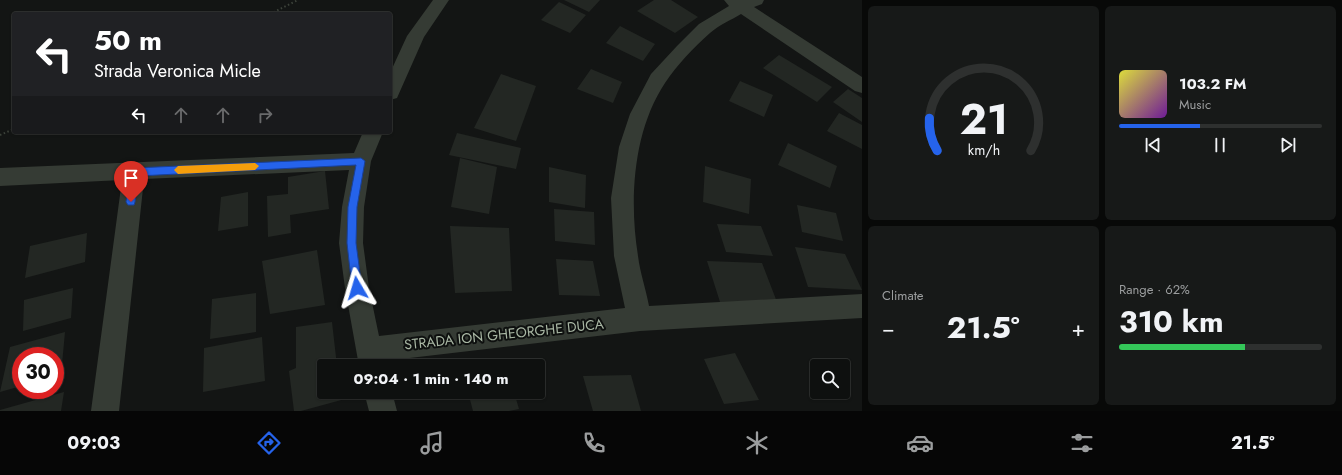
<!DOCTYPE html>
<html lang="en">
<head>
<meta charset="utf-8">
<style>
  :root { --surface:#0e100f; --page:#171918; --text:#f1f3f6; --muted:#9b9d9e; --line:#2e302f; --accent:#2563eb }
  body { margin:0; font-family:Jost,sans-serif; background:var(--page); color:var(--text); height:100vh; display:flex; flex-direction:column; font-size:15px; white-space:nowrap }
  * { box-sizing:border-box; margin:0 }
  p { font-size:13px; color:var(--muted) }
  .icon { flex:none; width:22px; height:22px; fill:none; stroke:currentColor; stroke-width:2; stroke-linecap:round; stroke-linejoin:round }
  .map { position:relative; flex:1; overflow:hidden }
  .details { display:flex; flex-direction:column; gap:6px; padding:6px; background:#080908; width:480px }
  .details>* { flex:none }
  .top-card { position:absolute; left:12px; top:12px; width:380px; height:122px; border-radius:4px; box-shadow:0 1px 3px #0004,0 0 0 1px var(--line); background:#202124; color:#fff; overflow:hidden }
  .tools { position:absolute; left:810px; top:359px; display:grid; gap:8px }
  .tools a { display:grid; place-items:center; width:40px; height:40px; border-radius:4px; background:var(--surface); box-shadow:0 1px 3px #0004,0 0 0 1px var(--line); font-size:20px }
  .speed { position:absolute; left:12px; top:347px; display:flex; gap:8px; font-size:20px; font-weight:700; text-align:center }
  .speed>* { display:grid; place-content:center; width:52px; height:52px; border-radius:50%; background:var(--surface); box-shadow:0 1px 3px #0004,0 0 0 1px var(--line); line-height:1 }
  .speed .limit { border:6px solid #d22; background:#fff; color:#111 }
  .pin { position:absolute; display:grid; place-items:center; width:34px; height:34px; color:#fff; margin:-41px -17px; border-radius:50% 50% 50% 0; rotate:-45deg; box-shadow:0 0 4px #0007 }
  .pin .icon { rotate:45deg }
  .me { position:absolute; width:44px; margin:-22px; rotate:353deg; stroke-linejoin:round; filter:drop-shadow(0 0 3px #0008) }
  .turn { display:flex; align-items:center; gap:14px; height:84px; padding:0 16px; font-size:18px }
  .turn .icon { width:52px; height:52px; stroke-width:2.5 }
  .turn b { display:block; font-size:28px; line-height:34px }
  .lanes { display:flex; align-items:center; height:38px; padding:0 16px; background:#0003; justify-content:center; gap:20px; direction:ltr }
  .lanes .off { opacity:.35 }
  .big { font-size:30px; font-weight:700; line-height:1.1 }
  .details .tile { flex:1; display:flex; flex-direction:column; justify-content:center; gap:6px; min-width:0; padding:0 14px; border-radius:6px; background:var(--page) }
  .details .dial { align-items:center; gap:0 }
  .dial svg { height:104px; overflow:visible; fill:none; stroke:var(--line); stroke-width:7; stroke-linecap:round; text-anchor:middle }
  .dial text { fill:var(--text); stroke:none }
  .song { display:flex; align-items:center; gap:12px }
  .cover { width:48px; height:48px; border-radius:6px; background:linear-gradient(135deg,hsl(60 70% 55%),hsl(280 70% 35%)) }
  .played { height:4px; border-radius:2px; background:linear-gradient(90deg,var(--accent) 40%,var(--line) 40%) }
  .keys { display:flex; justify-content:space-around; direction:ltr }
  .heat { display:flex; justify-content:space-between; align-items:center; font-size:22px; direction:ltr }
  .charge { height:6px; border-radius:3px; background:linear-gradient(90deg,#34c759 62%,var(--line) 0) }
  .details .tiles { flex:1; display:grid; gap:6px; grid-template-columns:repeat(2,1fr) }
  .trip { position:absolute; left:317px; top:359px; width:228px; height:40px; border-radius:4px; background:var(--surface); box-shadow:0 1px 3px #0004,0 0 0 1px var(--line); font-weight:700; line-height:40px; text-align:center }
  .tab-bar { display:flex; height:64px; justify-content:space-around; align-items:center; background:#060606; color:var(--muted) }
  .tab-bar .icon { width:28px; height:28px }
  .tab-bar .on { color:var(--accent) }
  .tab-bar b { font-size:18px; color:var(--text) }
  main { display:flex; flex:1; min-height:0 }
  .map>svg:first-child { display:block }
  .building { fill:#232723 }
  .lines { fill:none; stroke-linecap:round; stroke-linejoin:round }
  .path { stroke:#3c423a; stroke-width:2; stroke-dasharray:1.5 2.5; stroke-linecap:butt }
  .street { fill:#353b34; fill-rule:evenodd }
  .route { fill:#2563eb; stroke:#184099 }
  .slow { fill:#f59e0b }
  .labels { text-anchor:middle; stroke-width:4; stroke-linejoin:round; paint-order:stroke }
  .street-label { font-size:14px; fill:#a9b7a4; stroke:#0e100f }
</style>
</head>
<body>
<main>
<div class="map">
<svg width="862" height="411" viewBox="0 0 862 411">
  <rect width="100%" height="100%" fill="#131514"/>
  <path class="building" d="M564,0H600L589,12Z
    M654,0H671L698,17L675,33L637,11Z
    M559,2L586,15L570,33L541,20Z
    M620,26L655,44L643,61L606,43Z
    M779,55L832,87L817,102L763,68Z
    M591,69L622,82L613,103L577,89Z
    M501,74L536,86L516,141L474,128Z
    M740,81L773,95L764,117L729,101Z
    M848,89L862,98V122L833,102Z
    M839,113L862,125V149L827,131Z
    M457,133L521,148L516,169L449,155Z
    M788,143L837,166L830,188L778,165Z
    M460,158L497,167L489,214L451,207Z
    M705,166L751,179L749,214L703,202Z
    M549,167L586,175L585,208L549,202Z
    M325,171L329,209L290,215L291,233L268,237L267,196L288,194V177Z
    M248,192V226L218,231L221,197Z
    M797,205L836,213L843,241L802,232Z
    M554,209L594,212L595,245L555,241Z
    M717,224L761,226L773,256L726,252Z
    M450,226L509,228L512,291L455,293Z
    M87,233L85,262L25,278L30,246Z
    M795,247L845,254L862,290L808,287Z
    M317,250L325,305L270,314L262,261Z
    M556,259L593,261L600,296L559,295Z
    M707,261L762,263L777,302H720Z
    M73,288L71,318L23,331L24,300Z
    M256,293V332L210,339L212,299Z
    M332,322L337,366H324V392H343L345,399L301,411H294L289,371L296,368V327Z
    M65,332L61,375L55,377V356H21V386L0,392L10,347Z
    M262,337L265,381L203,392L204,348Z
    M735,353L759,400L724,404L704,359Z
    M631,375L641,411H593L583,376Z
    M64,392L61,411H0V410Z
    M468,392H514L519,409L509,411H473Z"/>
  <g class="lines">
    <path class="path" d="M270,14L298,0
      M0,135L14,129"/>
    <path class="street" d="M433,0H449L424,37L397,98L390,100V73L407,36Z
      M724,0H764L762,4L754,7L862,77V93L855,91L741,14C731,20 719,25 710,33C694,47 677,65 665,83C633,131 629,200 638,256C640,273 646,289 649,306L862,294V318L640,331L384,361L385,366H359L345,288L339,243L342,207L349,170L144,179L119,411H91L122,180L0,186V168L354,153L363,132H383L371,161L364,207L363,243L369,288L379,336L625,308L614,256L611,198L619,147L630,114L651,74L677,46L699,24L729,6Z
      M364,392H392L397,411H369Z"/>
  </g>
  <path class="route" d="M361,158L365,161L357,207L356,243L362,288L361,291L357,293L354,291L352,288L347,243L348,207L356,165L138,176L135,202L134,205H128L126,202L130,172L134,168Z"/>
  <path class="slow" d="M255,163L259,166L255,170L178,174L174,170L178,166Z"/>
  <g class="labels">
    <g class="street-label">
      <text transform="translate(504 334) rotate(-6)" y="5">STRADA ION GHEORGHE DUCA</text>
    </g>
  </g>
</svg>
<div class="tools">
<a><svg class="icon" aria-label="search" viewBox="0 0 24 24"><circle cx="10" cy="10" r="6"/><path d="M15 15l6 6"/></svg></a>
</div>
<div class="speed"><div class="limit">30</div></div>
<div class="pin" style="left:131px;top:202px;background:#d93025"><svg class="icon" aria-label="arrive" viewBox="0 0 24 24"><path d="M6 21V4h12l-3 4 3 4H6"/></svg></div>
<svg class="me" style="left:357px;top:288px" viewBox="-20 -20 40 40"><path d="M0-17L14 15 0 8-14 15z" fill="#2563eb" stroke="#fff" stroke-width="4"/></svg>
<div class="trip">09:04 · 1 min · 140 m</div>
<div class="top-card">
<div class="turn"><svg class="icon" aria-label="left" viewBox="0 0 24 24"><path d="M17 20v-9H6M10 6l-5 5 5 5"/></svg><div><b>50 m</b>Strada Veronica Micle</div></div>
<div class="lanes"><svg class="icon" aria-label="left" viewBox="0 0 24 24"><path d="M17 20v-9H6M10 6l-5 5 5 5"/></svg><svg class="icon off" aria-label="ahead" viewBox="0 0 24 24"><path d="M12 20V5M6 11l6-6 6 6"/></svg><svg class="icon off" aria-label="ahead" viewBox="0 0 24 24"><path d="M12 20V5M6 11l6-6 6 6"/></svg><svg class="icon off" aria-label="right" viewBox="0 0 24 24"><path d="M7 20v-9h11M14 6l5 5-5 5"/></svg></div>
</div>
</div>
<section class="details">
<div class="tiles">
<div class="tile dial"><svg viewBox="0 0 100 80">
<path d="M14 69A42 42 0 1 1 86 69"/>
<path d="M14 69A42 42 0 0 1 8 44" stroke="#2563eb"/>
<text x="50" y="56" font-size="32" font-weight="700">21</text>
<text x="50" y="72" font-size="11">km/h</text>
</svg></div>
<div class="tile">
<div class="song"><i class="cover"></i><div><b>103.2 FM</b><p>Music</p></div></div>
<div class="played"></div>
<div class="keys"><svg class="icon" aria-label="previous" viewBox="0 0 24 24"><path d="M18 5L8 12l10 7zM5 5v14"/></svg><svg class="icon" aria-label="pause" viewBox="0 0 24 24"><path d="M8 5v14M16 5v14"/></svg><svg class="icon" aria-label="next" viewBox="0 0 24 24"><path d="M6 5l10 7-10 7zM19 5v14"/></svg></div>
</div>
<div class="tile"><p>Climate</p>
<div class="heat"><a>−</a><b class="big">21.5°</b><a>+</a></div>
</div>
<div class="tile"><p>Range · 62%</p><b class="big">310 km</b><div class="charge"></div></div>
</div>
</section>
</main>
<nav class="tab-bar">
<b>09:03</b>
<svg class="icon on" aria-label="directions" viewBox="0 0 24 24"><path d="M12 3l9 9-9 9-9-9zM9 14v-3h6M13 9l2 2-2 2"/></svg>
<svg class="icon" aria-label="music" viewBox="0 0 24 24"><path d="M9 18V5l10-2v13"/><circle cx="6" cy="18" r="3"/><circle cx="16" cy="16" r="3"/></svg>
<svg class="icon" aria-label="phone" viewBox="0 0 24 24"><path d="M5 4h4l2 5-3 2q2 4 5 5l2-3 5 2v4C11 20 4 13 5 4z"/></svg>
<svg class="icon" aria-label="climate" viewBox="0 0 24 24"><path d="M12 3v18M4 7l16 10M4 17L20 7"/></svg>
<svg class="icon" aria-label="car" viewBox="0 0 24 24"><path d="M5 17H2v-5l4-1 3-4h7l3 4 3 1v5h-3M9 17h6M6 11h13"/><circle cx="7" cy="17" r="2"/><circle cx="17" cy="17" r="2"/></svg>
<svg class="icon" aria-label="filters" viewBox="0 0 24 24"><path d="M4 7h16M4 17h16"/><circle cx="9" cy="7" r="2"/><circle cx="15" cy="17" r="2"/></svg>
<b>21.5°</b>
</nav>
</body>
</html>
